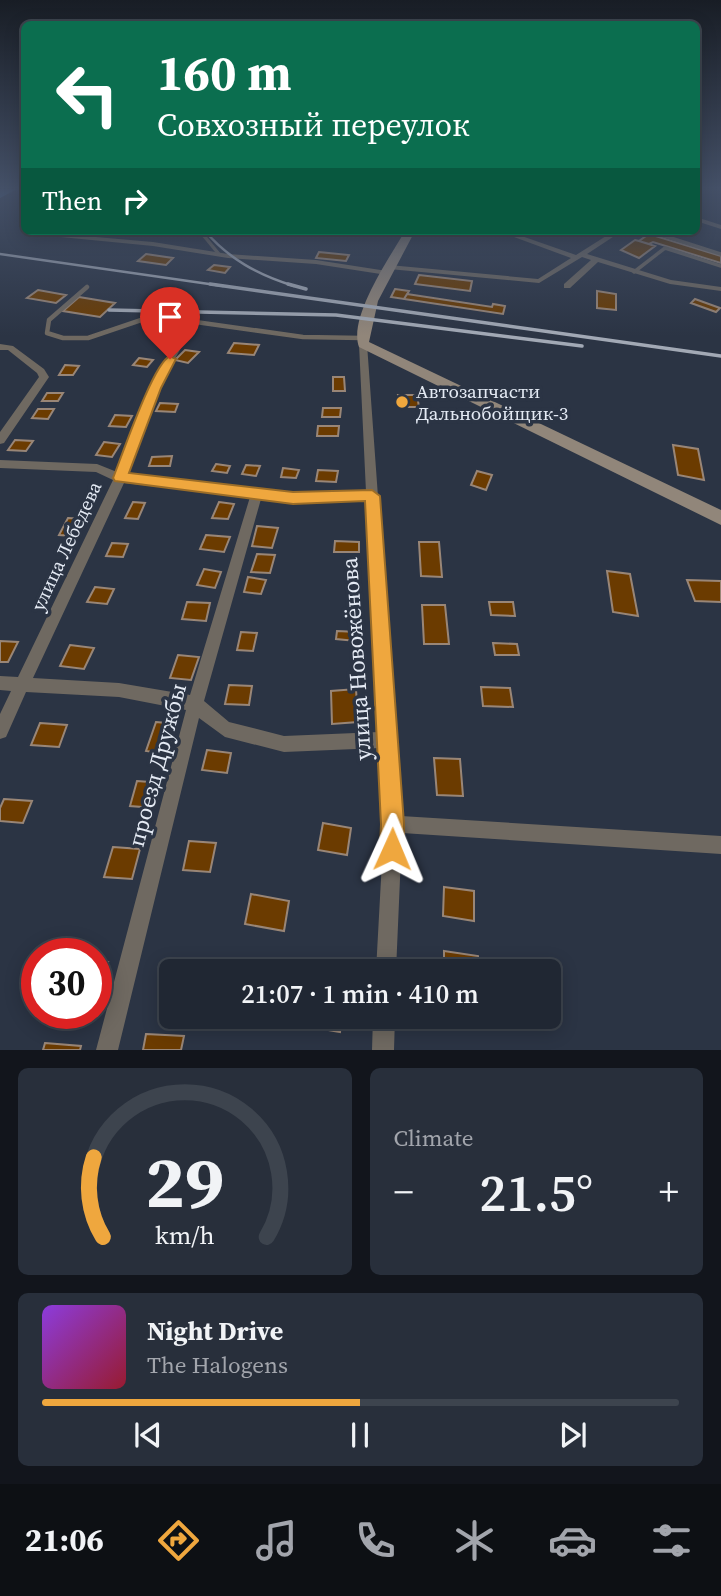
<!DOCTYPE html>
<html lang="en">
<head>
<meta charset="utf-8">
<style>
  :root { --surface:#202733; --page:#282f3b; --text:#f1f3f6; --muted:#a2a5ac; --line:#3d444e; --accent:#efa73e }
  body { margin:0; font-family:"Source Serif 4",serif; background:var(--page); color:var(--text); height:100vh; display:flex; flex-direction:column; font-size:26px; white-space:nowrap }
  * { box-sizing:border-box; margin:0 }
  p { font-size:23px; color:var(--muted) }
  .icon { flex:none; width:38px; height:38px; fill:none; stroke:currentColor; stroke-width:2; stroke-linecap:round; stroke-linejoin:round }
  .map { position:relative; height:1050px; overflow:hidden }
  .sheet { display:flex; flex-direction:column; gap:18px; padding:18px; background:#12151c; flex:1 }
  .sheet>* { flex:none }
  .banner { position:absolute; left:21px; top:21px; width:679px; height:214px; border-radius:10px; box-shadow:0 4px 18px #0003,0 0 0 2px var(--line); background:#0b6e4f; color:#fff; overflow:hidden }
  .speed { position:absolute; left:21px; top:938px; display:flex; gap:14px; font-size:35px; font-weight:700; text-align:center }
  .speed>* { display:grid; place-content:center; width:91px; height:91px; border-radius:50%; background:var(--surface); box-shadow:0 4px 18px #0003,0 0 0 2px var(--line); line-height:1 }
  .speed .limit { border:10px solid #d22; background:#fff; color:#111 }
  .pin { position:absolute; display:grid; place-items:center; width:60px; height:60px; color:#fff; margin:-72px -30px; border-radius:50% 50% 50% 0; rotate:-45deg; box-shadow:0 0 7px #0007 }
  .pin .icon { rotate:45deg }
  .me { position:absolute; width:77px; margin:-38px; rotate:1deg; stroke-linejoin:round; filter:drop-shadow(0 0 5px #0008) }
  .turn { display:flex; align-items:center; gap:24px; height:147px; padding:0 21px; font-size:32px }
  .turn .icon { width:91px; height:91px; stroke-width:2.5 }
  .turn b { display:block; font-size:49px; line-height:60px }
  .then { display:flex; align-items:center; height:66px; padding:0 21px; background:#0003; gap:14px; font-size:26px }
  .big { font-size:52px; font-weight:600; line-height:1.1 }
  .sheet .widget { flex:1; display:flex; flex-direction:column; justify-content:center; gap:10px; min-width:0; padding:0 24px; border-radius:10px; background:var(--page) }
  .sheet .dial { align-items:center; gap:0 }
  .dial svg { height:182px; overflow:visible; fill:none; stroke:var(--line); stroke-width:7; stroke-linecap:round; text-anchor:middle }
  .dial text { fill:var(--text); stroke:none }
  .song { display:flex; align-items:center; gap:21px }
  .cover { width:84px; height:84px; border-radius:10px; background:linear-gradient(135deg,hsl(270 70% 55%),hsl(350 70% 35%)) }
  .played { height:7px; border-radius:4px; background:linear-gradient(90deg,var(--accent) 50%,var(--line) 50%) }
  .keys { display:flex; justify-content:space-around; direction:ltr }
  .heat { display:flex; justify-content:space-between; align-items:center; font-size:38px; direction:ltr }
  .sheet .tiles { flex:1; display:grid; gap:18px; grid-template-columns:1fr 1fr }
  .widget:last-child { grid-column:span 2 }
  .trip { position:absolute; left:159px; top:959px; width:402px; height:70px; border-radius:10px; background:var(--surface); box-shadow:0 4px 18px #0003,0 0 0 2px var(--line); font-weight:600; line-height:70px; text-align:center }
  .tab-bar { display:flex; height:112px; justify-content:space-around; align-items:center; background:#0d1014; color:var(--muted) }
  .tab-bar .icon { width:49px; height:49px }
  .tab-bar .on { color:var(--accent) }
  .tab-bar b { font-size:32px; color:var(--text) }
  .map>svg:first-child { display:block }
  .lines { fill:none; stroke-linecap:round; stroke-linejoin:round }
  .river { fill:#487cbe; fill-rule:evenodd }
  .building { fill:#6b3b00; stroke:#998677; stroke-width:2 }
  .lane-far1 { stroke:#6f6961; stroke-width:3.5 }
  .lane { stroke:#6f6961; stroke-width:4.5 }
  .street { fill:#6f6961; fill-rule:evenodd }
  .secondary { fill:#91867a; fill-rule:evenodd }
  .rail-far1 { stroke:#a2a9b5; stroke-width:2.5 }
  .rail { stroke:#a2a9b5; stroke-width:3.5 }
  .route { fill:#efa73e; stroke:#9b6d28; stroke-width:2 }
  .poi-dot { fill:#efa73e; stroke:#2b3444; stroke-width:2.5 }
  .labels { text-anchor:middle; stroke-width:7; stroke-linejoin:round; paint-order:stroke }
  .poi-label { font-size:19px; fill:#e4eaf4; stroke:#2b3444; text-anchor:start }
  .street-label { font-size:19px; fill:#e4eaf4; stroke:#2b3444 }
  .near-street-label { font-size:23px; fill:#e4eaf4; stroke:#2b3444 }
</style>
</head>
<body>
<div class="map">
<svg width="721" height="1050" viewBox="0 0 721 1050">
  <rect width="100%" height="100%" fill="#2b3444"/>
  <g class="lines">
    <path class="river" d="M0,189H17L0,198Z"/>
  </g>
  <path class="building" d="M649,234L721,256V263L653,242L649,244L639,241Z
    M635,240L639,241L655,246L639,258L621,250Z
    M319,252L349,255L346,261L316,258Z
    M146,254L173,258L166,265L138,261Z
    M214,265L230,267L225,273L208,270Z
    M419,275L472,281L470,291L415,284Z
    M395,289L409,291L404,299L391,297Z
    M38,290L66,295L56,303L27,298Z
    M597,291L616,294V310L597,308Z
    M407,294L492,307L493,304L505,306L503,314L404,299Z
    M79,297L115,303L100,317L63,311Z
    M695,299L720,308L716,312L691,303Z
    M234,343L259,345L254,355L228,353Z
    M185,350L199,352L188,363L175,360Z
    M139,358L153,360L147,367L133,365Z
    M65,365L79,366L73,375H59Z
    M333,377H344L345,391H333Z
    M47,393H63L58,401H42Z
    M398,395H417L419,407H400Z
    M160,403L178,404L175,412L156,411Z
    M323,408H341L340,417H322Z
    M38,409H54L48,419L32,418Z
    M115,415L132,416L126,427L109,426Z
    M318,426H339L338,436H317Z
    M15,440L33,441L26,451L8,450Z
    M104,442L120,444L112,457L96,455Z
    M673,445L698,449L704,480L678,475Z
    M172,456L170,466H149L152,457Z
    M216,464L230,466L227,473L212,471Z
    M246,465L260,466L256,476L242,474Z
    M283,468L299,470L296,478L281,477Z
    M318,470L338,471L336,482L316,481Z
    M477,471L492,475L486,490L471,485Z
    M133,502L145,503L138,519L125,518Z
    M219,502L234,504L228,519L212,518Z
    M68,518L83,519L75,536L59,535Z
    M257,526L278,528L272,548L252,546Z
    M206,535L230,537L224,552L200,549Z
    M335,541L359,542V552H334Z
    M419,542H439L442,577L421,576Z
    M112,543L128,544L123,557L106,556Z
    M257,554L275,555L270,573L251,572Z
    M204,569L221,572L215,588L197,585Z
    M607,571L630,574L638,616L613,612Z
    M248,577L266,580L261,594L244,592Z
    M687,580L721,581V602L695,601Z
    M95,587L114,589L107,604L87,602Z
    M187,602L210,603L206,621L182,619Z
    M489,602H513L515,616L491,615Z
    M422,605H445L449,644H424Z
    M337,631L357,632L356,641L336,639Z
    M241,632L257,633L253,651L237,650Z
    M0,641L18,642L8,662H0Z
    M493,643L517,644L519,655H495Z
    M70,645L94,648L84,669L60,666Z
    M178,655L199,657L191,680L170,678Z
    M229,685L252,686L249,705L225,704Z
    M481,687L510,688L513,707L483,706Z
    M356,689L358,722L332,724L331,691Z
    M156,722L177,724L167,754L146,751Z
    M40,723L67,725L59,747L31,745Z
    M207,750L231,753L227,773L202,770Z
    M434,758L460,759L463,796L437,795Z
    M137,781L162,783L155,808L130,806Z
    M4,799L32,801L23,823L0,821V808Z
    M323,823L351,828L347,855L318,850Z
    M189,841L216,843L210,872L183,870Z
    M113,847L140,849L132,879L104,877Z
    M444,887L474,891V921L443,916Z
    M251,894L289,901L284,931L245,924Z
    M444,951L478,956V971H444Z
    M96,962H108L97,999H96Z
    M306,1017H342L340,1032L305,1026Z
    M146,1034L184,1036L181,1050H143Z
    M45,1043L81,1046L80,1050H43Z"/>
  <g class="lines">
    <path class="lane-far1" d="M200,231L218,253
      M649,231L721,254
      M634,272L665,248L721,266"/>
    <path class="lane" d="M87,287L49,320L47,333L63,338H88L153,316L303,337L362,338"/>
    <path class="street" d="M696,217L721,225V229L696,221Z
      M27,231L153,242L228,254L316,260L387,271L391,273L387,275L316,264L228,258L153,246L30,234Z
      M498,231H507L576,255L614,231H622L587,254L671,280L721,287V291L670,284L598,262L570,288H564V284L591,260L582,257L539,283L389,269L385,267L389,265L538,279L571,258Z
      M182,336L186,339L163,380L127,475L293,494L366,492L359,344L363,341L367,344L401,816L721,836V854L402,833L396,971H376L384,824L380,748L284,752L225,737L199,718L118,1050H96L186,710L119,697L26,692L6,737L0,739V714L11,691L0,690V676L18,677L113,480L96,472L0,468V460L97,464L117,472L153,380L178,339ZM124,483L250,497L190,695L119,683L33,678ZM261,499L293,502L367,500L379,732L284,736L229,722L204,701Z
      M0,344L13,346L44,369L49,377L4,443L0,444V432L39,377L37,373L8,350H0Z
      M373,1017H395L394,1050H372Z"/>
    <path class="secondary" d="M405,231H415L378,301L369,342L721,510V525L359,347C348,317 390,257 405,231Z"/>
    <path class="rail-far1" d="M205,231C229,259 258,275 294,286
      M0,254L223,286"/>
    <path class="rail" d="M210,284L721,356
      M288,284L306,289
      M109,310L336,315L582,346"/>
  </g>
  <linearGradient id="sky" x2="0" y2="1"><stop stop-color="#181d25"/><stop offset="0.56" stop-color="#445067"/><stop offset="1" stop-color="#445067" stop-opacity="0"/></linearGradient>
  <rect width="721" height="336" fill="url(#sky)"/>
  <path class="route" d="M170,356L176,359L161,388L129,473L293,492L372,490L380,496L404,824V849L400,857L392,861L383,857L380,849L381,824L365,501L293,504L115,481L113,478C122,456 153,363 170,356Z"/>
  <circle class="poi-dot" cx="402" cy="402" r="7"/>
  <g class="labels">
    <g class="poi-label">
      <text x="416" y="398">Автозапчасти<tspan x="416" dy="22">Дальнобойщик-3</tspan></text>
    </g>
    <g class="street-label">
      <text transform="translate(66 546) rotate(-65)" y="7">улица Лебедева</text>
    </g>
    <g class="near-street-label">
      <text transform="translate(356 659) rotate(-94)" y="8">улица Новожёнова</text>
      <text transform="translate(157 765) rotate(-75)" y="8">проезд Дружбы</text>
    </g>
  </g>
</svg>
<div class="speed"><div class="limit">30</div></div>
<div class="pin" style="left:170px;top:359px;background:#d93025"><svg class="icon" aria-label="arrive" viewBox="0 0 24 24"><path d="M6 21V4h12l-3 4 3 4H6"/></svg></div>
<svg class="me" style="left:392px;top:849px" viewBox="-20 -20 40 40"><path d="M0-17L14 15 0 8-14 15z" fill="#efa73e" stroke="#fff" stroke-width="4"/></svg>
<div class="trip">21:07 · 1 min · 410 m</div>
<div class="banner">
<div class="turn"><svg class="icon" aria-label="left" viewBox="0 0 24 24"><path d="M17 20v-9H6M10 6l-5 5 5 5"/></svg><div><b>160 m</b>Совхозный переулок</div></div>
<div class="then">Then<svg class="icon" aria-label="right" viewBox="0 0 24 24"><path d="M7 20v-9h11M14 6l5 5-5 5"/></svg></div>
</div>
</div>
<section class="sheet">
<div class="tiles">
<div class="widget dial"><svg viewBox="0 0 100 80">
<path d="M14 69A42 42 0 1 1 86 69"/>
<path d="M14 69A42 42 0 0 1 10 34" stroke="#efa73e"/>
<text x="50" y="56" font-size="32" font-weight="700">29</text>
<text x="50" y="72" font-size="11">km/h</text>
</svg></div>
<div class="widget"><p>Climate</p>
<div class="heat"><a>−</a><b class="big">21.5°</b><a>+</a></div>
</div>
<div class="widget">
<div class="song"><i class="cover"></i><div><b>Night Drive</b><p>The Halogens</p></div></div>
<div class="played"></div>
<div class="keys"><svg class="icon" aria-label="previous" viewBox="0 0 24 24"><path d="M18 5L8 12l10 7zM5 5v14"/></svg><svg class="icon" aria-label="pause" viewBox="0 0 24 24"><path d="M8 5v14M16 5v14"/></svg><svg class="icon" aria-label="next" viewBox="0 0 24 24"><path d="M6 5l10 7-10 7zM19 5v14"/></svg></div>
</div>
</div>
</section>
<nav class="tab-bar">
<b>21:06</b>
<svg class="icon on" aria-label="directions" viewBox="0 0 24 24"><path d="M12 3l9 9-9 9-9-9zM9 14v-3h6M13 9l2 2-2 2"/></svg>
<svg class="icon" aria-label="music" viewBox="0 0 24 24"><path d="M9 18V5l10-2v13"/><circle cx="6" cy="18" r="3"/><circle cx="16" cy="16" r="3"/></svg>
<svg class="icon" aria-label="phone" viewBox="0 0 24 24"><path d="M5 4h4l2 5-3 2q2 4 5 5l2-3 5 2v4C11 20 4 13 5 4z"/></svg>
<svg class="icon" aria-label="climate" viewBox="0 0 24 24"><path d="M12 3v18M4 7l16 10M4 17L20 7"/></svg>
<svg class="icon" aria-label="car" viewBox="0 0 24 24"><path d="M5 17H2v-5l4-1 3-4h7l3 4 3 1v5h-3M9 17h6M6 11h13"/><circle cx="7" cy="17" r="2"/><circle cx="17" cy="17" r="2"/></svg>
<svg class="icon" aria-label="filters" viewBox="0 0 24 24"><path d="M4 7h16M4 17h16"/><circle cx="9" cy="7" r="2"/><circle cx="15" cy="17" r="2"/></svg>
</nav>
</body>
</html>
